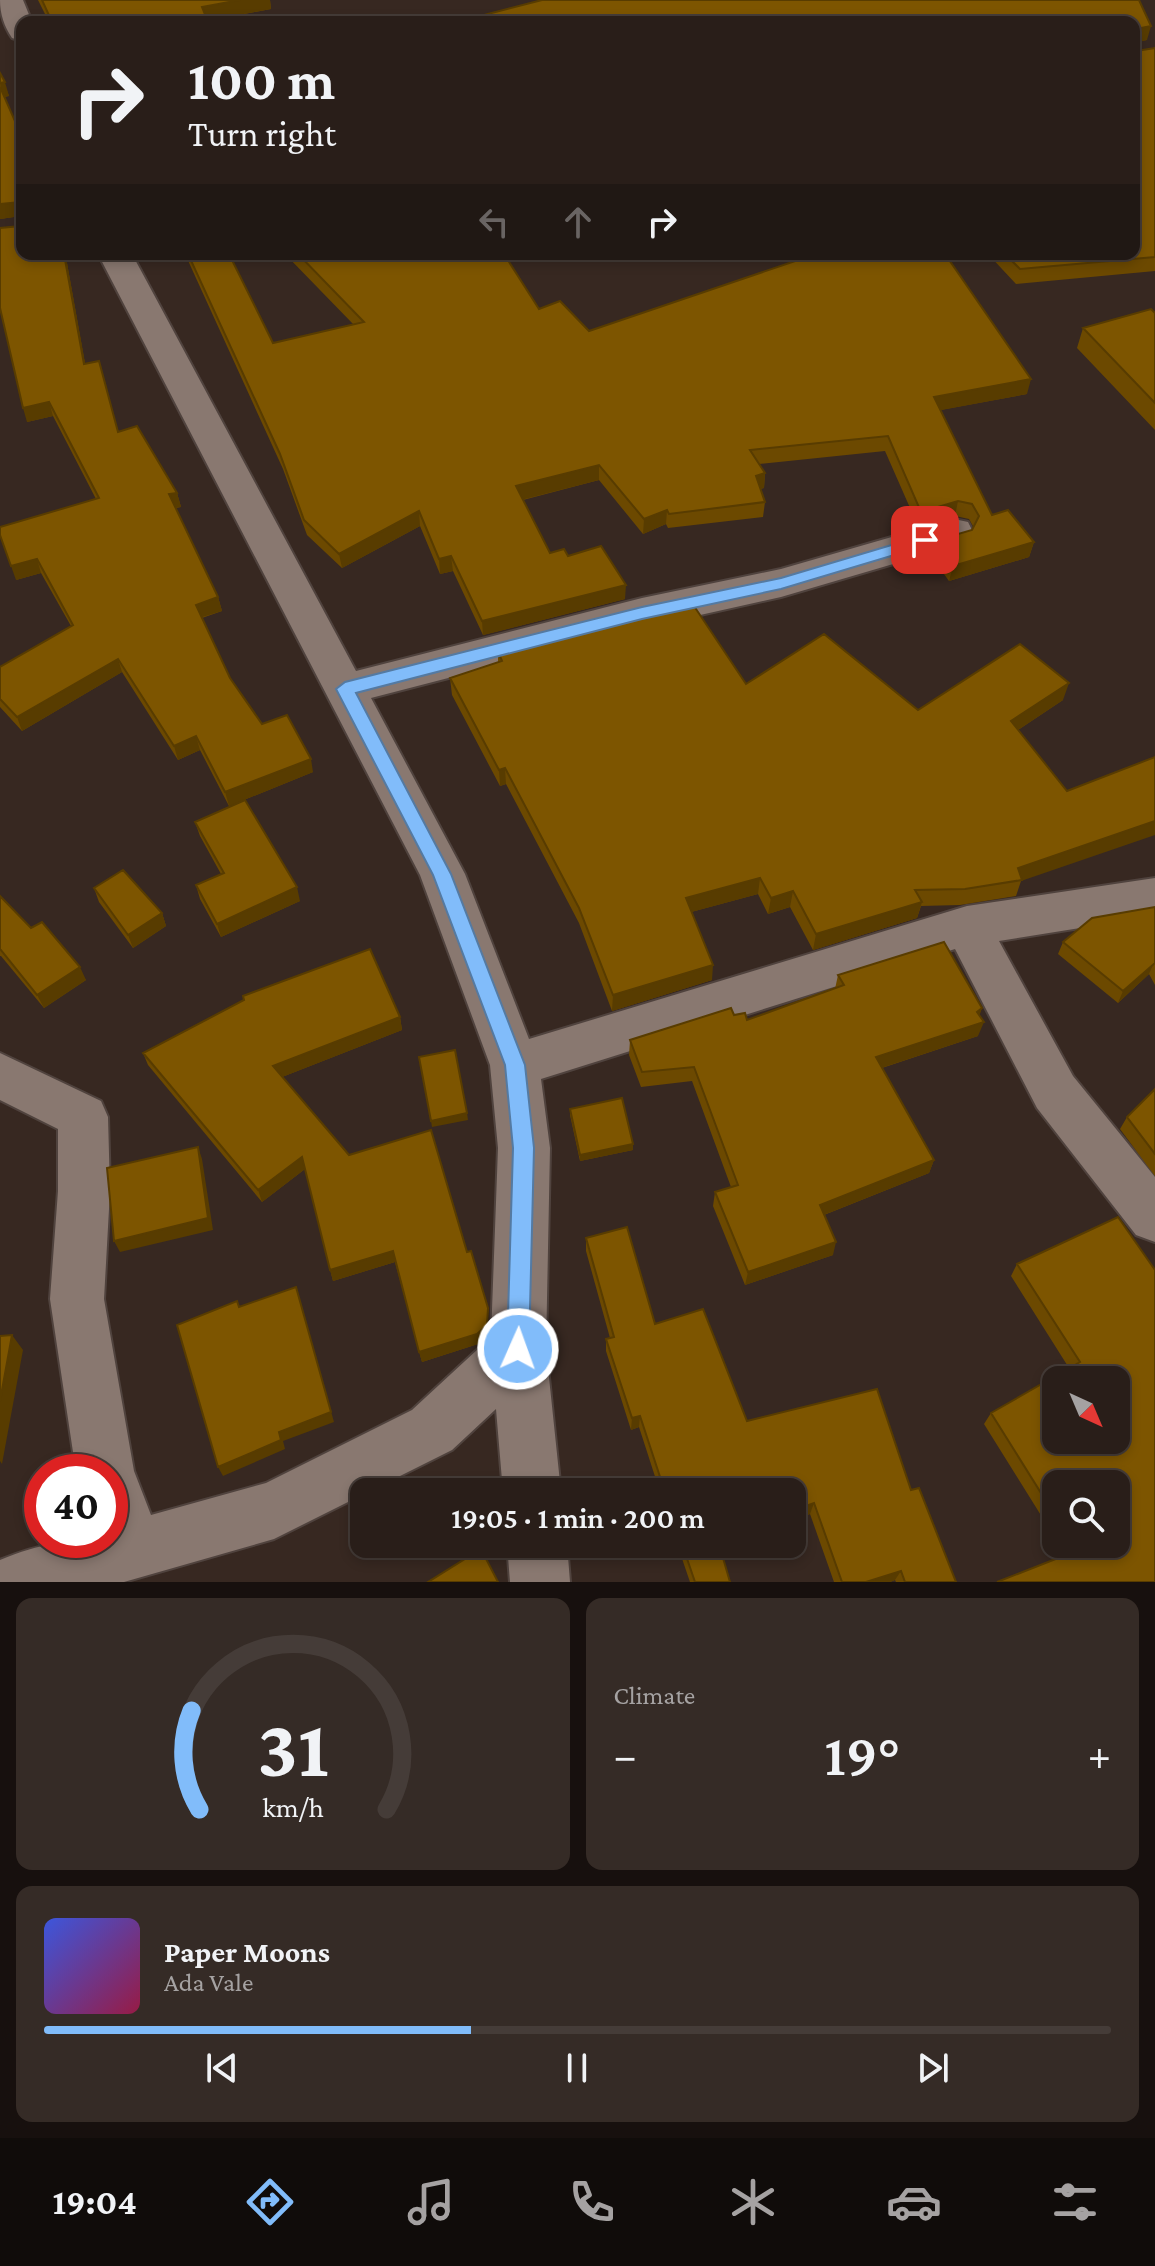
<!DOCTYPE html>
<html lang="en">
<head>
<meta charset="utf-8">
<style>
  :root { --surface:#291e19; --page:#352b26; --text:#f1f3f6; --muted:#a5a2a2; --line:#453c38; --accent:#81bcfa }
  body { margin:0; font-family:"Crimson Pro",serif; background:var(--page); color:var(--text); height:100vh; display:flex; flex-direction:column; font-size:30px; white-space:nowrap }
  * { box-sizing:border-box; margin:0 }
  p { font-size:26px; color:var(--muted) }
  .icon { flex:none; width:44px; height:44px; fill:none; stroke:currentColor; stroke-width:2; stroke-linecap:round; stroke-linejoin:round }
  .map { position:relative; height:1582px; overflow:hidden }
  .side { display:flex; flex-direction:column; gap:16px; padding:16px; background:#17100e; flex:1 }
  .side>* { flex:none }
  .top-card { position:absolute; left:16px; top:16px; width:1124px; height:244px; border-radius:16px; box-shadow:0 4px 12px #0003,0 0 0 2px var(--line); background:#291e19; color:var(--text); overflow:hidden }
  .needle { width:52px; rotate:136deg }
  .buttons { position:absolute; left:1042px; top:1366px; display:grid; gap:16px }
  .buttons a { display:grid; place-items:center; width:88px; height:88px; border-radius:16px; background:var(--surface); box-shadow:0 4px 12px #0003,0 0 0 2px var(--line); font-size:40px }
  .speed { position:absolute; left:24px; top:1454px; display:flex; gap:16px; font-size:40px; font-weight:700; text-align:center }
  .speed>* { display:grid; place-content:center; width:104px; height:104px; border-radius:50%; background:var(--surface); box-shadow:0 4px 12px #0003,0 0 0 2px var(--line); line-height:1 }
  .speed .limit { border:12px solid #d22; background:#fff; color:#111 }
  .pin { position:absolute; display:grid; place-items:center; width:68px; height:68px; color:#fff; margin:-34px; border-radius:16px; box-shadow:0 4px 12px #0006 }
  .me { position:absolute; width:88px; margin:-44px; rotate:2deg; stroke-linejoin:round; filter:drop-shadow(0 0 6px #0008) }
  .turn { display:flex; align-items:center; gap:28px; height:168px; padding:0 40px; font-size:36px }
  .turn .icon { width:104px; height:104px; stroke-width:2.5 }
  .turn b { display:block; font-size:56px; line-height:68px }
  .lanes { display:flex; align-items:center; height:76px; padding:0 40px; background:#0003; justify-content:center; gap:40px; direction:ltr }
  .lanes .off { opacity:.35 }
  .big { font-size:60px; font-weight:600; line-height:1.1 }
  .side .widget { flex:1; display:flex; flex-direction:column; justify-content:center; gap:12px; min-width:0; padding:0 28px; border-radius:16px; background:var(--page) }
  .side .dial { align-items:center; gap:0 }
  .dial svg { height:208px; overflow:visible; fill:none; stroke:var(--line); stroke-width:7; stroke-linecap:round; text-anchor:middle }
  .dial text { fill:var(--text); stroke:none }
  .song { display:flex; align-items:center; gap:24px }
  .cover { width:96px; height:96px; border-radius:12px; background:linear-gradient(135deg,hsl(230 70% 55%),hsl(340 70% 35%)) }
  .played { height:8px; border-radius:4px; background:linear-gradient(90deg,var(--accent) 40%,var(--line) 40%) }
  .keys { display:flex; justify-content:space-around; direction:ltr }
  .heat { display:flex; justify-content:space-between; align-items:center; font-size:44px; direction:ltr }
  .side .tiles { flex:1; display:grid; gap:16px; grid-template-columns:1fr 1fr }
  .widget:last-child { grid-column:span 2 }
  .trip { position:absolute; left:350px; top:1478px; width:456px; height:80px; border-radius:16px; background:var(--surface); box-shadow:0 4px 12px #0003,0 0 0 2px var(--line); font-weight:600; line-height:80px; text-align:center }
  .tab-bar { display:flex; height:128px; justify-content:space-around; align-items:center; background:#100c0a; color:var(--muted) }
  .tab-bar .icon { width:56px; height:56px }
  .tab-bar .active { color:var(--accent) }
  .tab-bar b { font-size:36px; color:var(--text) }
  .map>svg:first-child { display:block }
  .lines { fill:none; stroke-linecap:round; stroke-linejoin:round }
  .minor-casing { stroke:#50433e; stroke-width:4 }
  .minor { fill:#897870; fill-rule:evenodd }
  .wall { fill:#6c4900; fill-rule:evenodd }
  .shaded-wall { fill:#583c00 }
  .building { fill:#7d5500; stroke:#583c00; stroke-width:2; fill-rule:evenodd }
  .route { fill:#81bcfa; stroke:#547aa2; stroke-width:2 }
</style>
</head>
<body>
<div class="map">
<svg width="1155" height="1582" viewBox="0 0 1155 1582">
  <rect width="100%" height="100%" fill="#372821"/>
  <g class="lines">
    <defs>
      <path id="minor" d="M0,0H23L32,22H22V41L12,38C4,26 0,14 0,0Z
        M98,254H132L356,671L642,598L781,569L954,519L968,522L973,532L968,542L781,597L642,628L371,698L465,874L529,1039L967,906L1155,878V916L999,941L1073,1076L1155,1177V1242L1136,1235L1037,1108L955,949L541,1079L550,1148L546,1349L561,1492H503L496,1409L452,1450L274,1539L124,1582H0V1560C41,1543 67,1540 110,1540V1472H76L50,1299L58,1191V1129L0,1100V1053L101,1101L108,1117L110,1191L104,1299L134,1471L151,1515L266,1483L412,1410L491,1337L498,1148L490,1065L420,875Z
        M507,1544H567L570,1582H510Z"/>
    </defs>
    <use href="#minor" class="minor-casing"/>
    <use href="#minor" class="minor"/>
  </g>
  <path class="wall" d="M38,0H270L271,9L208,21V22H49Z
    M1134,22L1147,40L1136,42V51L1155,48V271L1016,284L988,254H1134Z
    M0,73L9,96L4,97L22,137V254L67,263L85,364L118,432L177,493L181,507L176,508L218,597L222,611L202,618L230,678L262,724L313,772L229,806L200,750L178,760L122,672L22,731L0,707V667L71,626L41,573L16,580L96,499L53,416L27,422L20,216L0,219Z
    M185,254H229L273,343L354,325L285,254H504L539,309L589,331L1027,394L940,410L992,515L1034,542L1029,557L949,581L931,556L934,541L972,530L974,528L969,519L955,516L918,526L885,451L759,464L765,473L764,488L760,489L765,502L763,517L668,528L666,524L643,534L599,480L523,500L550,553L568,556L625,599L483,635L453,571L440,574L420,526L342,568L307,535L283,469Z
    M1155,313V430L1077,348L1083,328Z
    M498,651L746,684L918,710L1063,700L1018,730L1067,791L1021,881L1016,896L960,905L921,906L917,918L813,950L790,907L768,914L758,894L691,912L712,980L612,1011L579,923L506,784L500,786L452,695L450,678L498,662Z
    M195,822L300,901L221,937L200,899L196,885L221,874L200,836Z
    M94,888L162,913L166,926L133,948L99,902Z
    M0,896L31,928L86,980L44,1008L1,956H0Z
    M1155,907V985L1149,974L1118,1003L1058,954L1063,942Z
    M838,975L982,1008L979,1015L978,1036L882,1068L934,1160L929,1173L824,1215L833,1255L745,1285L713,1206L715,1192L731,1187L692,1081L641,1087L629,1055L630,1040L734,1015L747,1020L835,989Z
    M400,1017L402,1030L282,1077L349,1155L467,1252L488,1308V1336L478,1344L422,1362L395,1262L333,1281L305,1169L262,1202L148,1065L143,1053Z
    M1155,1089V1176L1120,1129L1127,1117Z
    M570,1109L633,1144V1150L580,1161L570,1115Z
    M586,1238L655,1324L747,1421L911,1490L956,1582H896L895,1580L890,1582H834L810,1514L792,1520V1492H660L639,1427L631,1430L606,1351V1339L610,1338L586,1251Z
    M1017,1264L1155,1270V1582L1060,1558L1043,1530L1047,1525L984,1424L991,1413L1069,1368L1011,1276ZM1056,1484L1116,1544H1056Z
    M677,1544H723L719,1545L730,1582H690Z"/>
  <path class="shaded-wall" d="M240,0H270L271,9L204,21L202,7Z
    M1151,26L1147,40L1134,43L1136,29Z
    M5,82L9,96L2,97L0,83Z
    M20,202L22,216L0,219V204Z
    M64,254L67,263L88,379L84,364Z
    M1031,379L1027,394L931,412L934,397Z
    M49,402L53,416L27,422L23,408Z
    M599,465V480L517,501L516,486Z
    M765,473L764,488L754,490L756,476Z
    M177,493L181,507L173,508L169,494Z
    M958,501L955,516L918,526L921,512Z
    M667,510L666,524L643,534L644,519Z
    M419,511L420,526L342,568L339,554Z
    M1034,542L1029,557L949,581L953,566Z
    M451,556L453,571L440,574L439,559Z
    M37,559L41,573L16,580L11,566Z
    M626,585L625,599L483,635L482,621Z
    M218,597L222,611L199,618L196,605Z
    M118,659L122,672L22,731L17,717Z
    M1069,683L1063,700L1006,738L1011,721Z
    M196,736L200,750L178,760L174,746Z
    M311,759L313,772L229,806L225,792Z
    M505,768L506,784L500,786L499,770Z
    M1155,821V835L1021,881L1018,868Z
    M760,878L758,894L684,914L686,898Z
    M297,887L300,901L221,937L217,924Z
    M793,891L790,907L768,914L771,898Z
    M922,902L917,918L813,950L816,934Z
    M162,913L166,926L133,948L128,935Z
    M1154,962L1149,974L1118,1003L1123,991Z
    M713,965L712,980L612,1011L613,995Z
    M80,967L86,980L44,1008L37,995Z
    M982,1008L977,1023L984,1022L978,1036L872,1071L876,1057L977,1012Z
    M400,1017L402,1030L277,1079L273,1066Z
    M467,1113L468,1120L432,1127L431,1121Z
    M633,1144V1150L580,1161V1155Z
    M198,1147L202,1159L213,1230L120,1252L114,1241Z
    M302,1157L305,1169L262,1202L258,1190Z
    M934,1160L929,1173L816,1218L820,1205Z
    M836,1242L833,1255L745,1285L748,1272Z
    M393,1251L395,1262L333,1281L330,1270Z
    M296,1287L334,1422L283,1441L285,1449L223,1476L218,1467L279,1432Z
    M488,1308V1336L478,1344L422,1362L419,1352Z
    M12,1335L23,1350L2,1464L0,1461V1401Z
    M640,1416L639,1427L631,1430L632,1418Z
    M814,1503L810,1514L792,1520V1511Z
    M901,1571L895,1580L890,1582H866Z"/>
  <path class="building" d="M42,0H240L202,7L208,22H52Z
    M542,0H1139L1151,26L1136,29V51L1155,48V257L1020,269L1005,254H1134V22H457Z
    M0,73L5,82L0,83Z
    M0,87L22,137V254H64L84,364L99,361L118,432L137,426L177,493L169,494L218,597L196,605L230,678L262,724L287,715L311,759L225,792L196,736L174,746L118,659L17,717L0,699V667L73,625L37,559L11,566L0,535V527L99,498L49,402L23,408L0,308V228L20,226V202L0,204Z
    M188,254H229L273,343L364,322L298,254H504L539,309L560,301L589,331L816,254H945L1031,379L934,397L992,515L1008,510L1034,542L953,566L934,541L972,530L979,516L972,504L958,501L921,512L888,436L750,450L765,473L756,476L765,502L669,514L667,510L644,519L599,465L516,486L550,553L564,549L568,556L601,546L626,585L482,621L451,556L439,559L419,511L339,554L304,520L280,454Z
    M1151,309L1155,313V403L1083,328Z
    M692,603L746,684L824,634L918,710L1020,644L1069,683L1011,721L1067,791L1155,757V821L1018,868L1022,880L965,889L915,890L922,902L816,934L793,891L771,898L760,878L686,898L713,965L613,995L579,908L505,768L499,770L450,678L502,661L498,651Z
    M245,800L297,887L217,924L196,885L224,873L195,822Z
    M123,870L162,913L128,935L94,888Z
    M0,896L31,928L42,922L80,967L37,995L0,949Z
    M1155,907V963L1123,991L1063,942L1092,918Z
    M944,942L982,1008L977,1012L984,1022L876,1057L934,1160L820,1205L836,1242L748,1272L715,1192L738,1185L694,1067L642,1072L630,1040L731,1008L734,1015L745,1013L747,1020L844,985L838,975Z
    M370,949L400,1017L273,1066L349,1155L431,1130L467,1252L471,1251L488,1308L487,1325L477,1334L419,1352L393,1251L330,1270L302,1157L258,1190L143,1053L244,1000L243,996Z
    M455,1050L467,1113L431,1121L419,1057Z
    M1155,1089V1154L1127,1117Z
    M622,1098L633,1144L580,1155L570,1109Z
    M198,1147L208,1218L114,1241L107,1168Z
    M1118,1217L1155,1270V1582H997L1071,1553L1066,1544H1116V1484H1056V1517L991,1413L1080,1362L1017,1264ZM1056,1380H1116V1440H1056Z
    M627,1227L655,1324L703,1309L747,1421L877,1389L911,1490L919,1488L956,1582H905L901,1571L866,1582H842L814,1503L792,1511V1492H665L640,1416L632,1418L606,1339L614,1337L586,1238Z
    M296,1287L331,1412L279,1432L281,1440L218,1467L177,1325L237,1301L239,1307Z
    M12,1335L0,1401V1336Z
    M1056,1517V1528L1051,1520Z
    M682,1544H719L730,1582H695Z
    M481,1549L498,1582H428Z"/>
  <path class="route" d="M925,535L931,536V544L781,589L642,619L356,693L451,874L525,1065L534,1148L529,1349L526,1357L518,1361L510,1357L507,1349L513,1148L505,1065L433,875L336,689L345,682L642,607L781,578Z"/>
</svg>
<div class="buttons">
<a><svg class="needle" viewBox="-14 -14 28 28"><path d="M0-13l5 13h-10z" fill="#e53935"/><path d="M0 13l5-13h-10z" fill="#a5a2a2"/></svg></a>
<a><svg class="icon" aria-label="search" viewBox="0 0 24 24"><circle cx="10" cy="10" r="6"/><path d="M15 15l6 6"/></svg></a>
</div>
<div class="speed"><div class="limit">40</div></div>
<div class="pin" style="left:925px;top:540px;background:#d93025"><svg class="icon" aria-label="arrive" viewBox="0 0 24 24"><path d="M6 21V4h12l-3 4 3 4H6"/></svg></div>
<svg class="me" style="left:518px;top:1349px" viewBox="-20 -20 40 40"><circle r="17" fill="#81bcfa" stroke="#fff" stroke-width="3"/><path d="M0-11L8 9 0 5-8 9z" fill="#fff"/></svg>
<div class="trip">19:05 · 1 min · 200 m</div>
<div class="top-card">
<div class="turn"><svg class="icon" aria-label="right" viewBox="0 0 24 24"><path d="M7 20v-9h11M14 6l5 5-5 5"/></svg><div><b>100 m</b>Turn right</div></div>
<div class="lanes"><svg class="icon off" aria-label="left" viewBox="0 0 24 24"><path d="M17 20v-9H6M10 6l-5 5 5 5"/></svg><svg class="icon off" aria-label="ahead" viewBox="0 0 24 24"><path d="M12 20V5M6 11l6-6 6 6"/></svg><svg class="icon" aria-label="right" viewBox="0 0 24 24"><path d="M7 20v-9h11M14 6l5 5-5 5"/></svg></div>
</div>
</div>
<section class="side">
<div class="tiles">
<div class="widget dial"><svg viewBox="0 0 100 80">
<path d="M14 69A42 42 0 1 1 86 69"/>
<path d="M14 69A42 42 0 0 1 11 31" stroke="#81bcfa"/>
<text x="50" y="56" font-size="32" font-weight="700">31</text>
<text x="50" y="72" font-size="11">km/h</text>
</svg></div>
<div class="widget"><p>Climate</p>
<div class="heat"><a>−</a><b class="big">19°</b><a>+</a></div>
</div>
<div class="widget">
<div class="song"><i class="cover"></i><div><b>Paper Moons</b><p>Ada Vale</p></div></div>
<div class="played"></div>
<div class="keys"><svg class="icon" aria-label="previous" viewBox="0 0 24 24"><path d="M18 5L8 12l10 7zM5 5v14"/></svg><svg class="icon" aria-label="pause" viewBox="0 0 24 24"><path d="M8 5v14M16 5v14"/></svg><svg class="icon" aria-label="next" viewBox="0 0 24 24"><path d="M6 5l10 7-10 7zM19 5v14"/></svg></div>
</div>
</div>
</section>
<nav class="tab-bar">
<b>19:04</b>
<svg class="icon active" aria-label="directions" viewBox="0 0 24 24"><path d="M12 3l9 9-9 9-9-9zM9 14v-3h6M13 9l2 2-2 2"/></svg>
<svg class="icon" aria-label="music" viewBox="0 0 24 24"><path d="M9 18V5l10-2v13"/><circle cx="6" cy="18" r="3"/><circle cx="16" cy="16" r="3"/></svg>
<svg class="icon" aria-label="phone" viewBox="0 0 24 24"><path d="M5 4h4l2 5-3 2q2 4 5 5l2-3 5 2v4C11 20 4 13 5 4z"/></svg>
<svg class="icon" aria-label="climate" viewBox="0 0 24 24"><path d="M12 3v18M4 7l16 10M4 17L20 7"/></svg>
<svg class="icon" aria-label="car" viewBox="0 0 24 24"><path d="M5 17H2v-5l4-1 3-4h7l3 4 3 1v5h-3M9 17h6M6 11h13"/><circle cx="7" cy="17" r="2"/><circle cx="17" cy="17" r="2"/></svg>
<svg class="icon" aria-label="filters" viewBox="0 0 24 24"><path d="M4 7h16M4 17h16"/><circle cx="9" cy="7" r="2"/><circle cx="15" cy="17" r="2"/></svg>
</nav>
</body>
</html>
